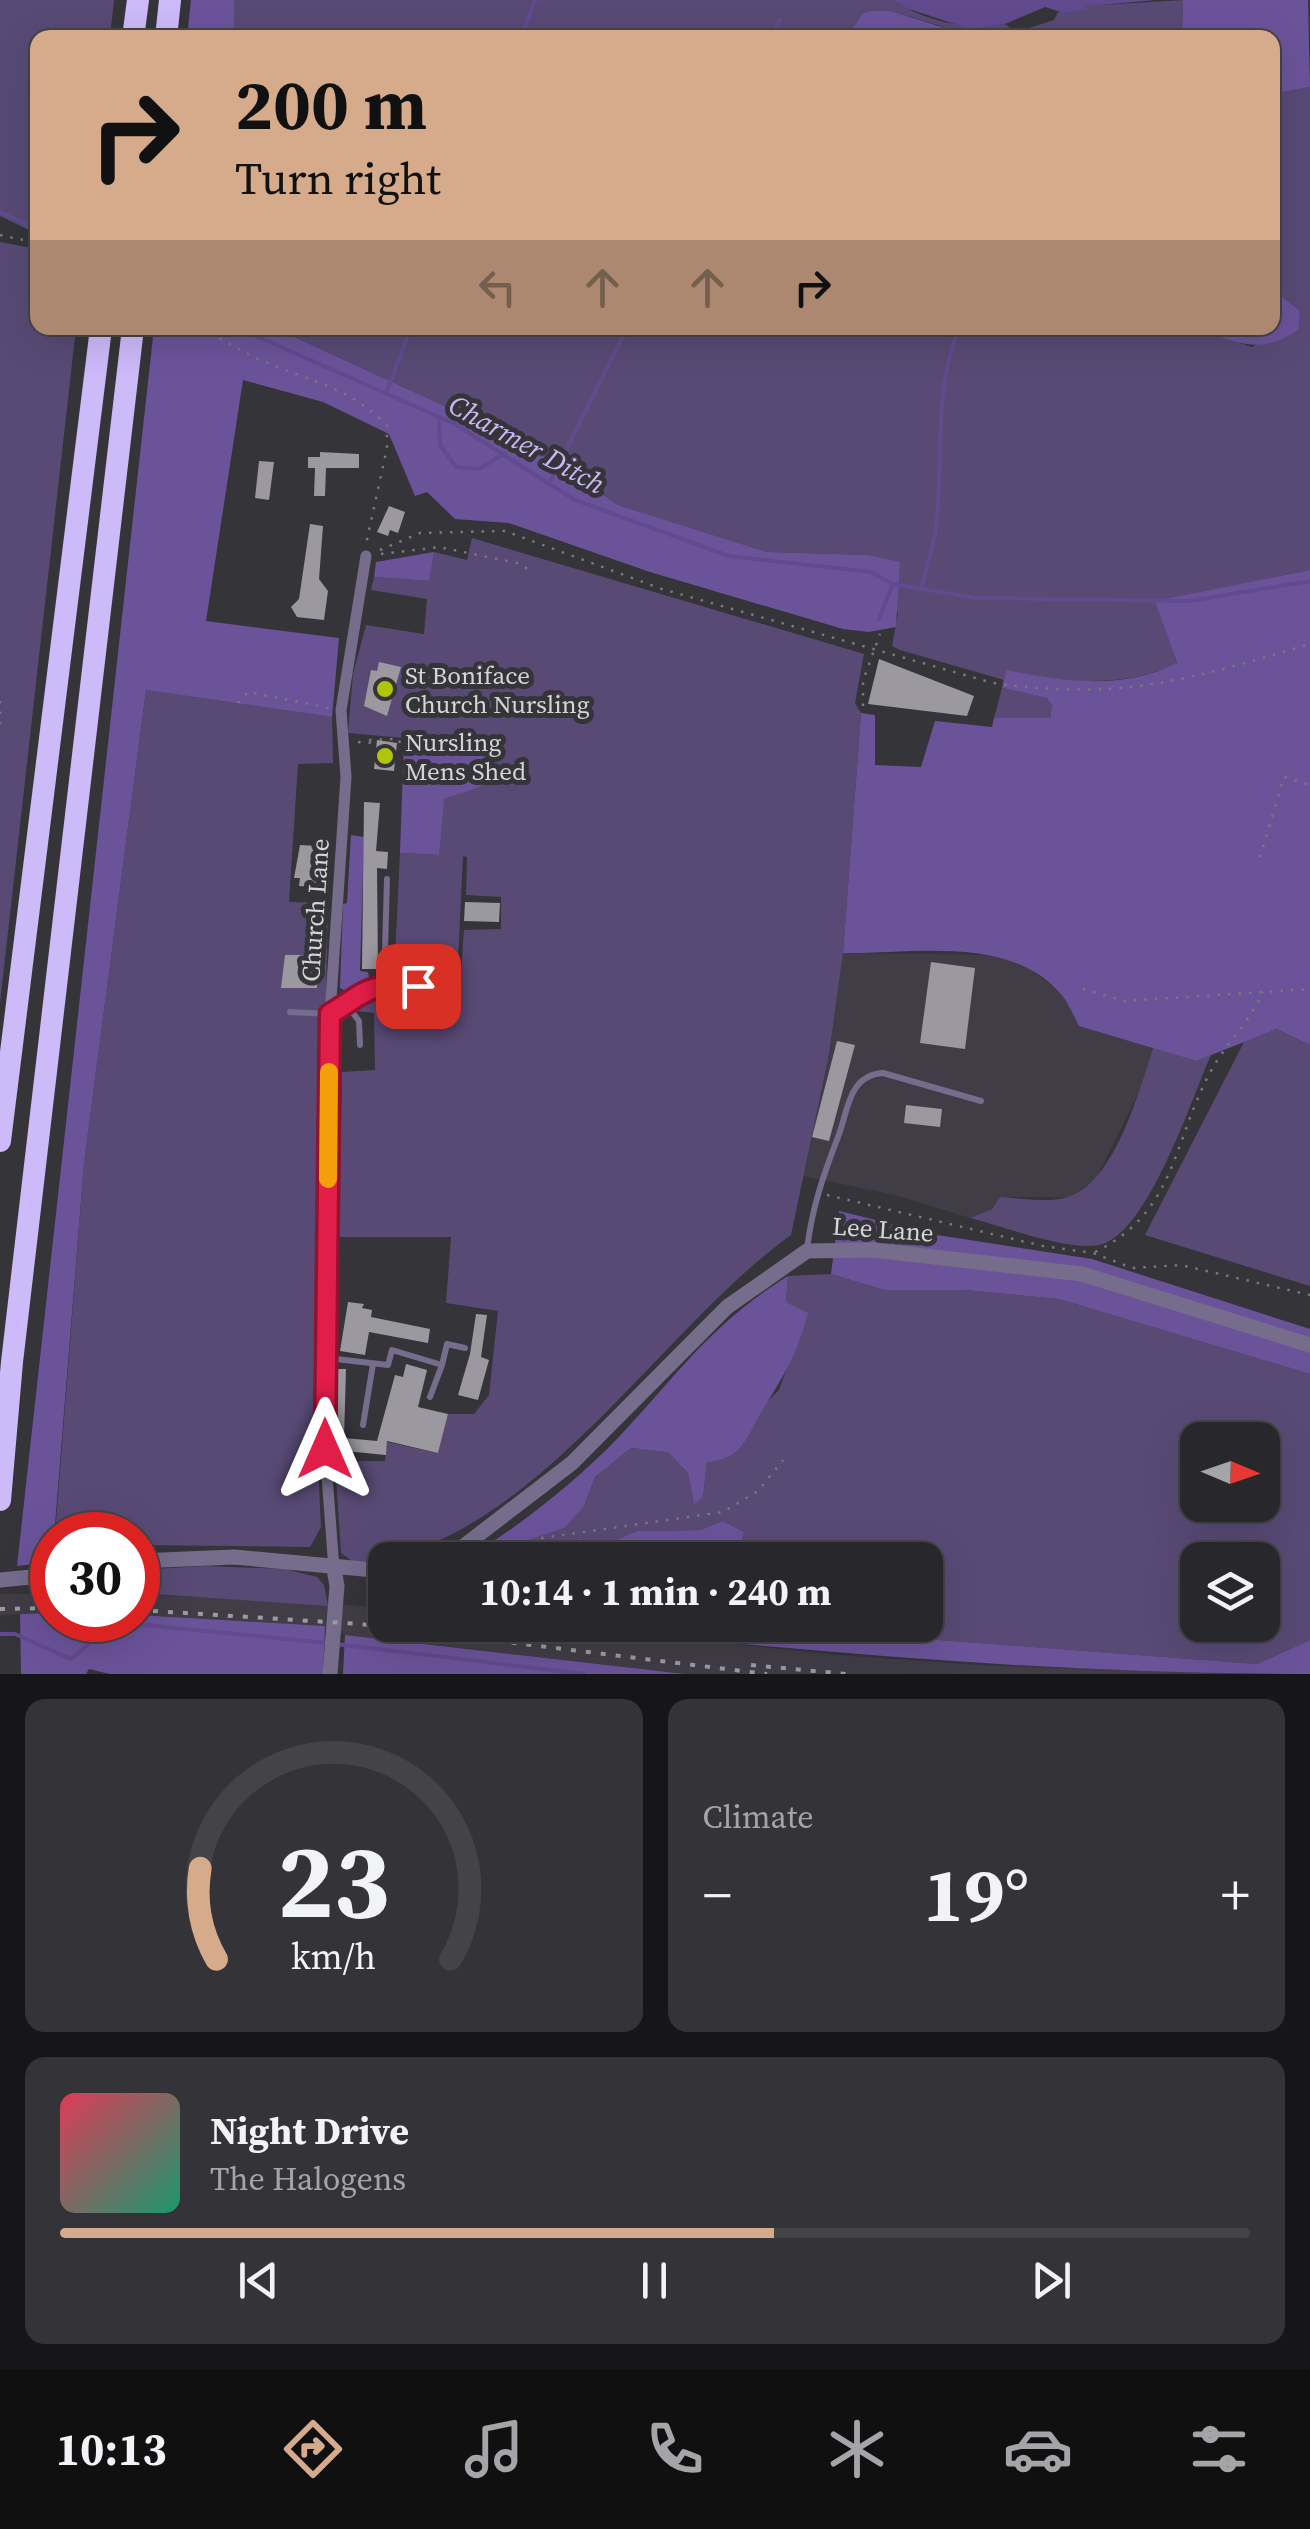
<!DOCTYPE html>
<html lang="en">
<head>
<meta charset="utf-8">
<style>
  :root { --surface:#28272b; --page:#343337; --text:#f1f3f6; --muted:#a5a5a9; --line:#444447; --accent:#d6ab8b }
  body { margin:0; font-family:"Source Serif 4",serif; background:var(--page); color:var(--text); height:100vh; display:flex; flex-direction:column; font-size:38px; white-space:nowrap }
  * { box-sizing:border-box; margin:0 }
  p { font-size:32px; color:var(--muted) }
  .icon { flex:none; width:55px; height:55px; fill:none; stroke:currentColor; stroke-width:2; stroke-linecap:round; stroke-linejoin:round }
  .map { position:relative; height:1674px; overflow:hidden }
  .drawer { display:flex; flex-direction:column; gap:25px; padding:25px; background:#161518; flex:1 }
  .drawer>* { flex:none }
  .hud { position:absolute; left:30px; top:30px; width:1250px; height:305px; border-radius:20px; box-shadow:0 10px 40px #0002,0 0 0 2px var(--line); background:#d6ab8b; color:#111; overflow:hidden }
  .needle { width:65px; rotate:92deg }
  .tools { position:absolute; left:1180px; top:1422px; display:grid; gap:20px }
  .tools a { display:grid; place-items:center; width:100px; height:100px; border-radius:20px; background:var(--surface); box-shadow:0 10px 40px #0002,0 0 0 2px var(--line); font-size:50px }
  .speed { position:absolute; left:30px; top:1512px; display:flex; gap:20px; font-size:50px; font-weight:700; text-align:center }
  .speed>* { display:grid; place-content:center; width:130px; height:130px; border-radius:50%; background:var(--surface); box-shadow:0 10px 40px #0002,0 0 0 2px var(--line); line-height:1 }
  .speed .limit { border:15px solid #d22; background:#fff; color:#111 }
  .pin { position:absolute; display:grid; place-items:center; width:85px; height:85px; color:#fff; margin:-42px; border-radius:20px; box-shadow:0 5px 15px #0006 }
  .me { position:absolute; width:110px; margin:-55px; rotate:0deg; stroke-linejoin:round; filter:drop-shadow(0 0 8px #0008) }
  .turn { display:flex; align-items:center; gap:35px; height:210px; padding:0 40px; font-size:45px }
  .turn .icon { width:130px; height:130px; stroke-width:2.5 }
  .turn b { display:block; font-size:70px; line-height:85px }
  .lanes { display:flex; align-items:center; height:95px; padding:0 40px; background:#0003; justify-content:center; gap:50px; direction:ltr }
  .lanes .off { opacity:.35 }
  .big { font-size:75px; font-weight:700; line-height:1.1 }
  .drawer .tile { flex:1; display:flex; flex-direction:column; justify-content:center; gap:15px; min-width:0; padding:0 35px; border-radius:20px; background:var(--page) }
  .drawer .dial { align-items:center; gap:0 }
  .dial svg { height:260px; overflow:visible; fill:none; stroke:var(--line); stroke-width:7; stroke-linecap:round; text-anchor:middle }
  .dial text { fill:var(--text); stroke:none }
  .song { display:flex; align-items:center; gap:30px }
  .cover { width:120px; height:120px; border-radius:15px; background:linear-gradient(135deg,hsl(350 70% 55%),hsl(160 70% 35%)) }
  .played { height:10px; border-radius:5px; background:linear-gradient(90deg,var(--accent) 60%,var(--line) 60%) }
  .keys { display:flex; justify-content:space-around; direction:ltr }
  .heat { display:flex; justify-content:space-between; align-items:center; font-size:55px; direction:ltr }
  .drawer .tiles { flex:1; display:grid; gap:25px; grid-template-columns:1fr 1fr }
  .tile:last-child { grid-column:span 2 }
  .trip { position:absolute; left:368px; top:1542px; width:575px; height:100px; border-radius:20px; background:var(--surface); box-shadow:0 10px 40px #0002,0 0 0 2px var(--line); font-weight:700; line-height:100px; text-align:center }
  .dock { display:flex; height:160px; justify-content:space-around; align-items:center; background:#101011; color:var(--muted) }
  .dock .icon { width:70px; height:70px }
  .dock .current { color:var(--accent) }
  .dock b { font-size:45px; color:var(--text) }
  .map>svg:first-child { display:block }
  .built { fill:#403d47 }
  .green { fill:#584a75; fill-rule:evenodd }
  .forest { fill:#6b539a }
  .water { fill:#624a8f }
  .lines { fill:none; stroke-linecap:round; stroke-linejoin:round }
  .stream { stroke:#624a8f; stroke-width:4 }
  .building { fill:#9b999f }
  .path { stroke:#78787c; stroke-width:2.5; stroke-dasharray:2.5 8; stroke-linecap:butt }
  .service { stroke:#766c8c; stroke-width:6 }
  .minor { stroke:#766c8c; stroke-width:11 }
  .tertiary { stroke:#766c8c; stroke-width:15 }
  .motorway { stroke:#cdbaf9; stroke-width:22 }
  .rail { stroke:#9c9ca0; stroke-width:4; stroke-dasharray:5 10; stroke-linecap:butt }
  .route-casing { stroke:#92132f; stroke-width:25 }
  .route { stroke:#e11d48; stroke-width:18 }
  .slow { stroke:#f59e0b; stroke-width:18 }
  .poi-dot { fill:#aec508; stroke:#353439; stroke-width:4 }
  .labels { text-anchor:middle; stroke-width:10; stroke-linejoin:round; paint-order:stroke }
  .poi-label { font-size:25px; fill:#d5d5d8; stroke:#353439; text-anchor:start }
  .street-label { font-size:25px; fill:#d5d5d8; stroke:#353439 }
  .water-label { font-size:28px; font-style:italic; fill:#c9b7f3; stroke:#353439 }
</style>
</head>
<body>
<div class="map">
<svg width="1310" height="1674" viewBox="0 0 1310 1674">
  <rect width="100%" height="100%" fill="#353439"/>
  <path class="built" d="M843,953L996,955L1031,969L1069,1000L1079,1026L1153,1048L1138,1094L1095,1181L1070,1197H1000L992,1209L970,1218L895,1195L803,1176L829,1054Z
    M0,1594H52V1613L0,1615Z
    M138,1594L385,1607V1625H554L838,1655L991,1666L1268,1674H686L345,1635L325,1626L138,1615Z"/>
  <path class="green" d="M0,0H114L110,37L38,38L35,233L0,216Z
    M234,0H893C925,22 968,30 1005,24L1016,32L1054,20L1058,12L1085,9L1083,0L1101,5L1183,0L1182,38L946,37L944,27L891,11L862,14L847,38H234Z
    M1310,87V570L1156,601L1177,664C1123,688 1063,683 1006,671L1004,680L900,650L892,646L898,613L867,555L767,552L618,505L568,470L488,426L275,328H1206L1210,333L1252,347L1300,311L1273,289V94Z
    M0,242L37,249L38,328H76L0,1003Z
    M472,538L864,654L855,703L861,713L843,953L829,1054L791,1235C657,1331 528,1551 354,1563L341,1553L335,1461H385L387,1442L438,1453L448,1414H474L489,1395L498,1311L446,1303L451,1237H339L342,1072L375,1070L374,1013L358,1011L359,995L459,999L464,930L501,929V897L466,895L467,857L463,856L458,961L395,958L400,853L439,855L404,738L348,733L353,674L366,625L424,634L427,599L371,590L374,577L428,581L434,552L467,560Z
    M1002,688L1048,698L1052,705L1050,718H994Z
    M146,690L332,717L333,763L298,764L289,902L328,903L317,1442L321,1527L310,1547L138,1545V1535H55L84,1163Z
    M1277,1029L1310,1045V1286L1145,1235L1244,1042Z
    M1153,1048L1196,1061L1211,1055C1191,1099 1148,1235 1099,1245C1067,1251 1003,1226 970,1218L992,1209L1000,1197C1021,1198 1050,1204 1071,1196C1116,1178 1139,1091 1153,1048Z
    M831,1274L884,1290H964L1059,1299L1310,1374V1640L1257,1664L887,1636L785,1634L774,1625H925V1560H738L744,1532L723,1521L700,1530L637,1531L606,1544L580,1539L509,1546L552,1529L584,1506L595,1477L631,1448L668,1451L688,1473L694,1503L703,1497L707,1462L779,1390L807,1313L786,1302L788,1276ZM1198,1440H1262V1505H1198ZM1198,1560H1262V1625H1198Z
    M205,1566L285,1569L317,1577L324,1585L328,1606L138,1593V1570Z"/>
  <path class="forest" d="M191,0H234V37H187Z
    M1183,0H1308L1310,87L1273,94L1272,38L1182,37Z
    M871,11H891L945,28L946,37H847L862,14Z
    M1273,289L1300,311L1298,330C1266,351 1245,347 1210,333L1206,328H1272Z
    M154,328H275L488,426L568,470L618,505L767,552L867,555L900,562L896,627L869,632L843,629L650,572L509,523L455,519L427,492L415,496L389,434L323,402L243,380L206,621L339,638L332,717L146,690L84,1163L52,1562L17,1566Z
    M434,552L429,581L374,577L376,562Z
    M1310,570V1045L1277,1029L1196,1061L1079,1026C1073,1015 1068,1001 1059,992C1008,935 912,954 843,953L861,713L875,715V765L921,767L935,721L992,727L994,718H1050L1052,705L1047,698L1002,688L1006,670C1061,682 1125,690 1177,663L1155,601Z
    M404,738L486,757L480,787L444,799L439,855L400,853Z
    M351,835L364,837L360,971L368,972L369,977L348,992L340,988L343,904L347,903Z
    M839,1211L937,1235L1092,1259L1310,1329V1374L1059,1299L964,1290H884L831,1274Z
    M788,1276L786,1302L808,1313C796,1356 787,1370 765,1406C747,1434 745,1459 707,1462L703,1497L694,1504L688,1473L668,1452L631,1448L595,1477L584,1506L564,1528L513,1545L580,1539L606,1544L637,1531L700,1530L723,1521L744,1532L738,1560H462C512,1533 575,1482 615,1441C676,1377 709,1325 788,1276Z
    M52,1613V1620H138V1615L325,1626L323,1674H110L89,1669L86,1674H21L20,1614Z
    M554,1625H774L785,1634L887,1636L1257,1664L1310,1640V1674C1057,1674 806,1652 554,1625Z
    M345,1635L685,1674H343Z"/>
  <path class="water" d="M893,0H1155L1090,6L1084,2L1086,9L1064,13L1045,7L1005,24L970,29L906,8Z"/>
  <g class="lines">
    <path class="stream" d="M521,38L535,0
      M771,38L780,20
      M0,212L38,229
      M238,328L455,424L575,500L729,556L871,572L893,584L975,598L1190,601L1310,581
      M386,393L411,328
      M439,418L440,445L456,467L479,469L505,453
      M551,480L627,328
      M922,588C925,567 934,548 936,527C944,460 933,392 959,328
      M879,619L893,584
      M0,1634H15L71,1659L115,1622L327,1643
      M336,1644L584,1674"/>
  </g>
  <path class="building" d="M320,452L359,454V468H326L325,496H314L315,468H308V457H320Z
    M259,461L274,462L269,500L255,498Z
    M389,506L405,512L398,533L390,530L388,536L377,532Z
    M310,524L323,526L319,579L328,591L324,620L297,617L291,607L299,599Z
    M879,659L974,696L967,716L868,704Z
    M379,662L401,667L387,716L364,706L371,670L377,671Z
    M377,740L397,743L394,771L374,769Z
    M364,802L380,803L376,851L388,852L387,869L377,868L378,969H362Z
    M300,845L319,846L316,887L299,886L300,878H294Z
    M465,902L500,903L499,922L464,921Z
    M285,955H323V980H317V988H281Z
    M931,962L975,968L965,1049L920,1043Z
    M837,1041L855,1045L829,1141L812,1137Z
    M906,1105L942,1109L940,1127L904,1123Z
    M348,1302L364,1304L362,1308L372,1310L371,1317L430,1329L428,1343L369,1332L365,1355L340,1351Z
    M476,1314L487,1315L481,1357L489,1360L478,1400L458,1395L470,1354Z
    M406,1364L427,1370L418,1407L448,1414L438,1453L387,1441L386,1455L335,1450V1369H346L344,1438L377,1441L395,1375L403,1377Z"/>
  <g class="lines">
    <path class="path" d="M0,235L38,243
      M201,328C222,339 242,352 263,361C309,381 352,388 387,426V448L366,544
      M380,550L420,533L505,531L662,589L993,683C1122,701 1188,680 1310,644
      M381,554L439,547L517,563L533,572
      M0,701V728
      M238,703L248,692L329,708
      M863,706V681L880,634
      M369,740L399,739L401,750
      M358,742L376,743
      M1260,857L1284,777L1310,785
      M1083,989L1124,1001L1310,989
      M827,1195L1043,1246L1093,1253L1132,1268L1181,1265L1310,1295
      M1095,1252C1177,1212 1172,1141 1212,1069C1228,1041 1248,1025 1263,992
      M481,1553L497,1554L542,1538L723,1512L758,1491L783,1460"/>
    <path class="service" d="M384,985L418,986
      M346,1004L359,1021L360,1045
      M290,1012L330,1014L359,991L384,985L387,879
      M807,1249C812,1208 823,1176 838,1137C848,1112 848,1075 883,1073L981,1101
      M327,1358L388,1365L392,1350L442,1365L430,1397
      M442,1365L447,1344L465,1348
      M363,1425L373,1364"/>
    <path class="minor" d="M334,1569L325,1449L330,1014L346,777L341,710L366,556"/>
    <path class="tertiary" d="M436,1560L456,1552L572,1463L727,1307L807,1251L873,1250L1082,1274L1310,1345
      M138,1561L234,1557L385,1571
      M0,1580L52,1575
      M330,1674L337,1586L334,1569"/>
    <path class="motorway" d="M133,38L138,0
      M166,38L170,0
      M0,1141L101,328
      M0,1500L12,1362L133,328"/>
    <path class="rail" d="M0,1609L52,1608
      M138,1610L360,1624L767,1674
      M751,1665L846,1674"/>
  </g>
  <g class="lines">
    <defs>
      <path id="route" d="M325,1449L330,1014C372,988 365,985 418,986"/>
    </defs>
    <use href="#route" class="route-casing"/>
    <use href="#route" class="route"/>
    <path class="slow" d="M328,1179L329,1072"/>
  </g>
  <g class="poi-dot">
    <circle cx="385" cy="689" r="10"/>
    <circle cx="385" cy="756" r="10"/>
  </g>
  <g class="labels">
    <g class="poi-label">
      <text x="405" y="684">St Boniface<tspan x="405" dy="29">Church Nursling</tspan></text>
      <text x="405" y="751">Nursling<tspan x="405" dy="29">Mens Shed</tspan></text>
    </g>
    <g class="street-label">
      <text transform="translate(315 910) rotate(-86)" y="9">Church Lane</text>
      <text transform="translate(883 1229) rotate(4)" y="9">Lee Lane</text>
    </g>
    <g class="water-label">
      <text transform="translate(527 444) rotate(29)" y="10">Charmer Ditch</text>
    </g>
  </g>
</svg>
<div class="tools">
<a><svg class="needle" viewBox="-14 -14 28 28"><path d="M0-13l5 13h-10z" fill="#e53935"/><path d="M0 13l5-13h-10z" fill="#a5a5a9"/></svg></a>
<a><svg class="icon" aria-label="layers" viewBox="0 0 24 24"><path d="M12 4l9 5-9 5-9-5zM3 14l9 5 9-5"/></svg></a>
</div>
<div class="speed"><div class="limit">30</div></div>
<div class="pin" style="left:418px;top:986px;background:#d93025"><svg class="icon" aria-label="arrive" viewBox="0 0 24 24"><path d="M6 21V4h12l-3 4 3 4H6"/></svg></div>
<svg class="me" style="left:325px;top:1449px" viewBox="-20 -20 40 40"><path d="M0-17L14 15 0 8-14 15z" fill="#e11d48" stroke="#fff" stroke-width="4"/></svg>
<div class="trip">10:14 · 1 min · 240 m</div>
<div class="hud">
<div class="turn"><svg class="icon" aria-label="right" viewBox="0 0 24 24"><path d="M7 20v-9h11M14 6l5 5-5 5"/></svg><div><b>200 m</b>Turn right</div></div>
<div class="lanes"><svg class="icon off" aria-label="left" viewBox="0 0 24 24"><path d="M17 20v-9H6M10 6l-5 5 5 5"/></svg><svg class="icon off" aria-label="ahead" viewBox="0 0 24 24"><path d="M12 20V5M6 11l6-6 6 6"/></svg><svg class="icon off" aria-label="ahead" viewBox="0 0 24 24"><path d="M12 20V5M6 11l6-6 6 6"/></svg><svg class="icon" aria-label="right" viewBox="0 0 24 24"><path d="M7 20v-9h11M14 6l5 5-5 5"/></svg></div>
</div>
</div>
<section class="drawer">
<div class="tiles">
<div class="tile dial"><svg viewBox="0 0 100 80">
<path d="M14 69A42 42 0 1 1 86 69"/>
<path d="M14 69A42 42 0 0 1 9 41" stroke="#d6ab8b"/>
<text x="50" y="56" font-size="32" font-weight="700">23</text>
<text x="50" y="72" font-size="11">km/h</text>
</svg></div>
<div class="tile"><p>Climate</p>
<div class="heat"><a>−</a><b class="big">19°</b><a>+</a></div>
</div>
<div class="tile">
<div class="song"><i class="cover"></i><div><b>Night Drive</b><p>The Halogens</p></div></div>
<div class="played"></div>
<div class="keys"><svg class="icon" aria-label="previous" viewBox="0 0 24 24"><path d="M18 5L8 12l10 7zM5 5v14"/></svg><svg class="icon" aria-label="pause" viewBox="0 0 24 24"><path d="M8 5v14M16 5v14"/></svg><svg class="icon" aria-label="next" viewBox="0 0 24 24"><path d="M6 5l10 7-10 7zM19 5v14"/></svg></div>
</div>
</div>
</section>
<nav class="dock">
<b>10:13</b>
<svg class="icon current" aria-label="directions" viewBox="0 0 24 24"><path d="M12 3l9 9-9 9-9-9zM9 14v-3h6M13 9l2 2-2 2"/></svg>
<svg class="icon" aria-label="music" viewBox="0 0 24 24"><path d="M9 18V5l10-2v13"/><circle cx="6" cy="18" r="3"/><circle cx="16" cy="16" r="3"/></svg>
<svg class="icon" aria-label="phone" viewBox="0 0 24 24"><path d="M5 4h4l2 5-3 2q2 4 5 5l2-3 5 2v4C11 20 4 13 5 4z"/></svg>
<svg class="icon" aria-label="climate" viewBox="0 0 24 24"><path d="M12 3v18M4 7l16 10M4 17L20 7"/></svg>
<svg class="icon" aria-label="car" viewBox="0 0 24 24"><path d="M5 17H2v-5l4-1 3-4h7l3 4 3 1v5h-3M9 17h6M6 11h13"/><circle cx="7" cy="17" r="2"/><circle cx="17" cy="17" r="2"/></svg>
<svg class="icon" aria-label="filters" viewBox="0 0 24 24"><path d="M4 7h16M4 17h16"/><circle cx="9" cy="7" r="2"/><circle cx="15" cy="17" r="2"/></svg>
</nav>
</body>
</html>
